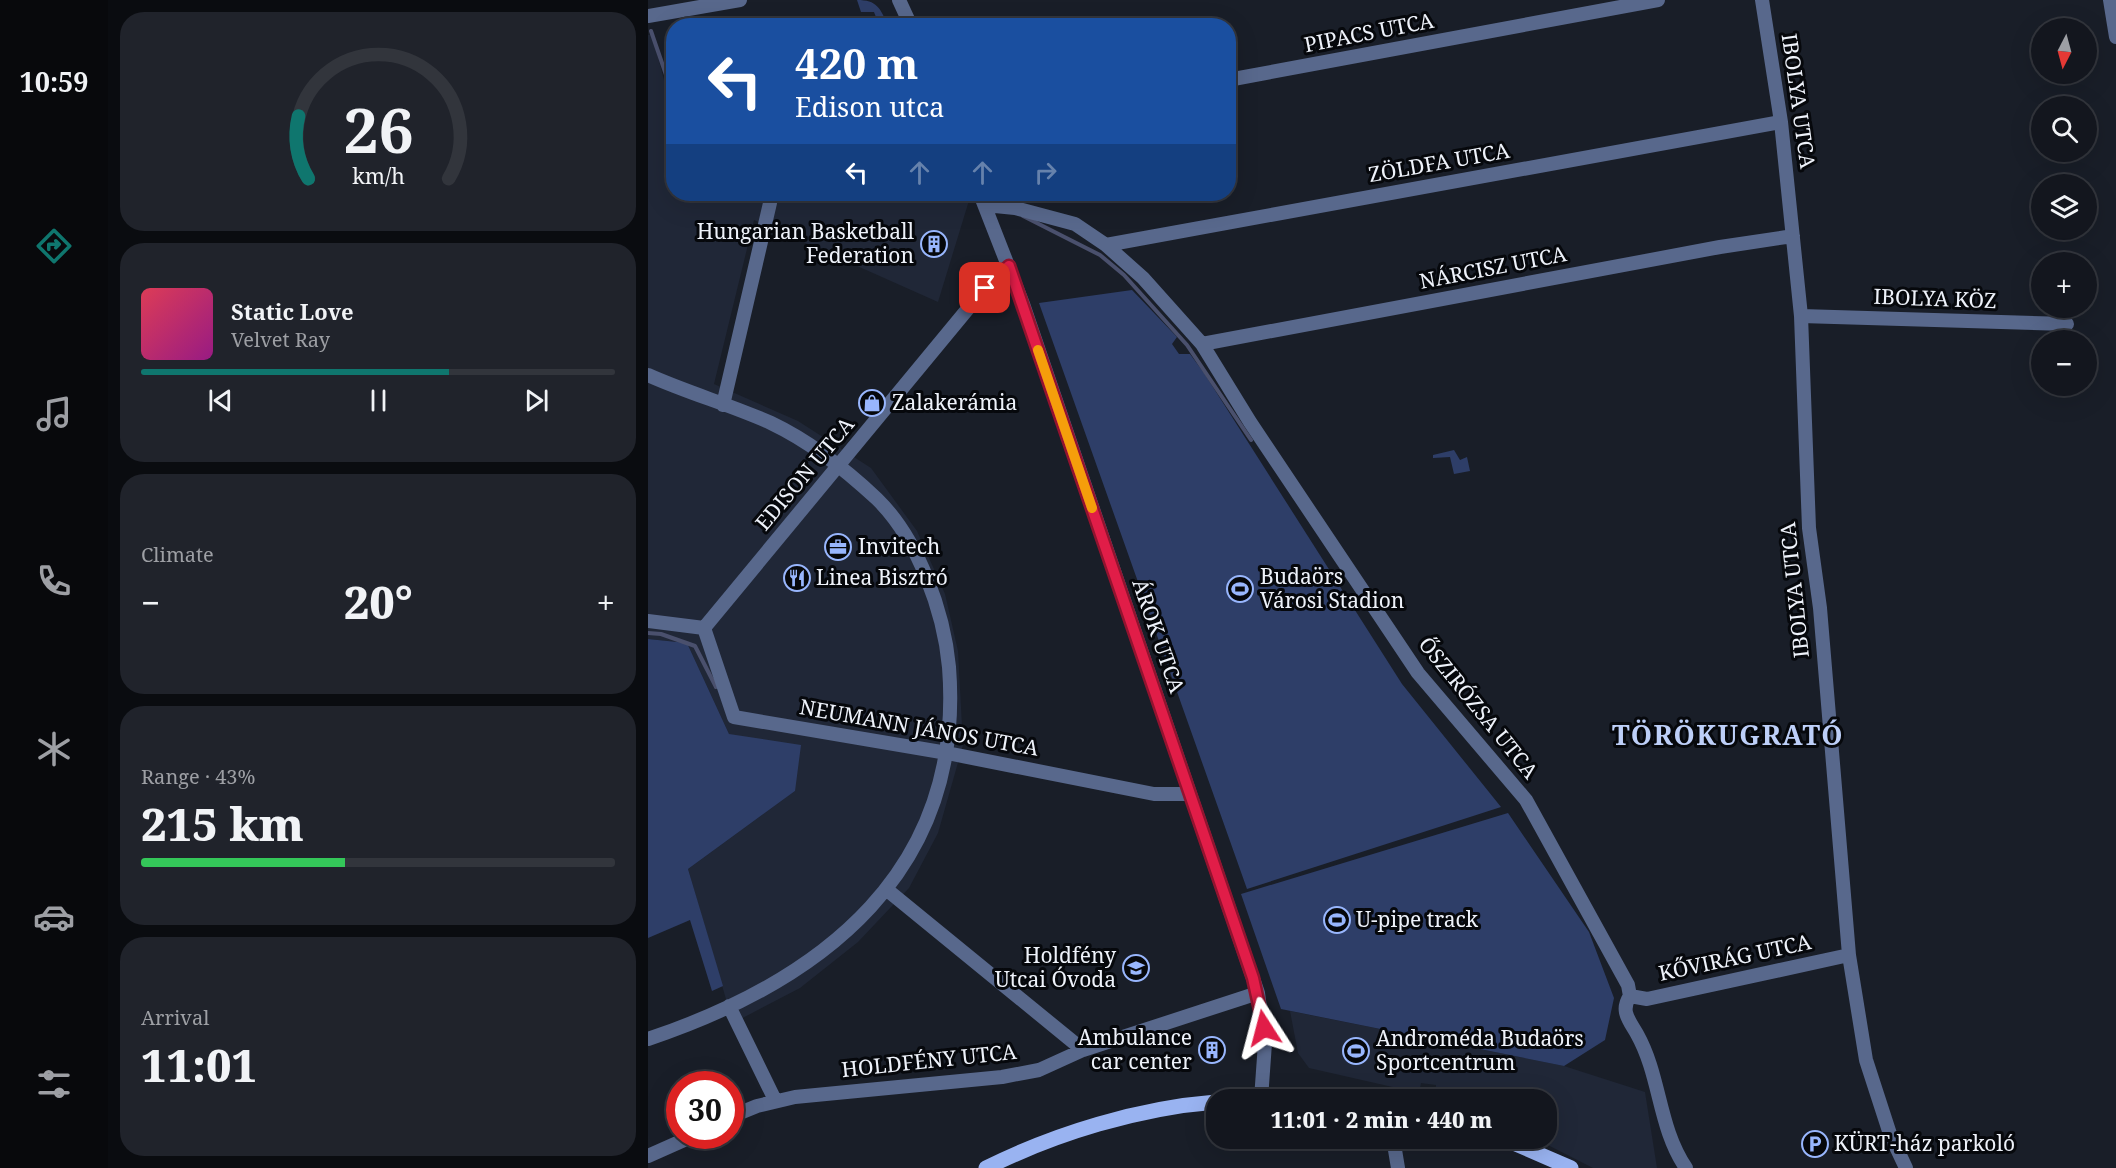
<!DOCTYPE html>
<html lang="en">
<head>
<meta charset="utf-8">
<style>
  :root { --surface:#13161e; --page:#20232b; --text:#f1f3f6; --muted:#9d9fa4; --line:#32353c; --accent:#0f766e }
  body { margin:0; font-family:"Noto Serif",serif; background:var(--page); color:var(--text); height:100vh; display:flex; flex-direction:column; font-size:22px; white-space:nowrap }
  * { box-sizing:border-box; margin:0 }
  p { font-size:20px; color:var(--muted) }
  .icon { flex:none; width:33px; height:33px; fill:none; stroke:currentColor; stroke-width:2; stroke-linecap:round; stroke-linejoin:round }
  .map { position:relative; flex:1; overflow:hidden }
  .side { display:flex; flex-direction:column; gap:12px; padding:12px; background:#0a0c10; width:540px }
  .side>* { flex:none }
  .banner { position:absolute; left:18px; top:18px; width:570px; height:183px; border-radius:24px; box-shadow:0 6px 24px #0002,0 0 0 2px var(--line); background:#1a4fa0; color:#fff; overflow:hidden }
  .needle { width:39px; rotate:186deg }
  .buttons { position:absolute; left:1383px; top:18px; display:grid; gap:12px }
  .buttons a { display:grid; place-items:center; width:66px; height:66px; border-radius:50%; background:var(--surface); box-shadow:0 6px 24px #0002,0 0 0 2px var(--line); font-size:30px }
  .speed { position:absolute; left:18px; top:1071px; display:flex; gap:12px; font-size:30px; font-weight:700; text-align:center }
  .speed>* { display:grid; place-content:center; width:78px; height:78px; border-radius:50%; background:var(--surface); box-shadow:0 6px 24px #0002,0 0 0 2px var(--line); line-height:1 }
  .speed .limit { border:9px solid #d22; background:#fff; color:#111 }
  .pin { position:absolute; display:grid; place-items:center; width:51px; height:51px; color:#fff; margin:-26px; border-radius:12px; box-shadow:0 3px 9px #0006 }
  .me { position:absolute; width:66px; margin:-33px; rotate:351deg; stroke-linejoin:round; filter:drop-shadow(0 0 4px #0008) }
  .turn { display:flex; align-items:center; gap:21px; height:126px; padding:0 30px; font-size:27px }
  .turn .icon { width:78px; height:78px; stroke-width:2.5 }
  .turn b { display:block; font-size:42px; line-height:51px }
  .lanes { display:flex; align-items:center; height:57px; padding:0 30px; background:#0003; justify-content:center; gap:30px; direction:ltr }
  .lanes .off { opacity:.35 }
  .big { font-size:45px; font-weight:800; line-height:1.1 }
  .side .tile { flex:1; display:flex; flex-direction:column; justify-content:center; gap:9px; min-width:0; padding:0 21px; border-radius:24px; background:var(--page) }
  .side .dial { align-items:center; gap:0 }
  .dial svg { height:156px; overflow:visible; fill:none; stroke:var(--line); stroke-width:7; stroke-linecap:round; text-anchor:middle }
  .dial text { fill:var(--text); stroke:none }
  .song { display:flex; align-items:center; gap:18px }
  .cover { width:72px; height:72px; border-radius:9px; background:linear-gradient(135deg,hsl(350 70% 55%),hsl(310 70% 35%)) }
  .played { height:6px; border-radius:3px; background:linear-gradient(90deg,var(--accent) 65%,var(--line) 65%) }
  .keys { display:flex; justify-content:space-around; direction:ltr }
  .heat { display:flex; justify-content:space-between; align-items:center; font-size:33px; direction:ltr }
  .charge { height:9px; border-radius:4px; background:linear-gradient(90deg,#34c759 43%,var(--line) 0) }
  .trip { position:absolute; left:558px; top:1089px; width:351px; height:60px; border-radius:24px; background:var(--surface); box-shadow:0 6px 24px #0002,0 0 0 2px var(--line); font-weight:800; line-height:60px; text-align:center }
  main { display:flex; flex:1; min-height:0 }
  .menu { display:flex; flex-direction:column; width:108px; justify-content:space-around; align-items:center; background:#08090c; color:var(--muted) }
  .menu .icon { width:42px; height:42px }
  .menu .on { color:var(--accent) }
  .menu b { font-size:27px; color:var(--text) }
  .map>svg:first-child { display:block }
  .built { fill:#202737 }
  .green { fill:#2e3e68 }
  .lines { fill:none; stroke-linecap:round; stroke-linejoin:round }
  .stream { stroke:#4a506d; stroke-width:4 }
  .minor { stroke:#58688c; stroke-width:14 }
  .major { stroke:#99b3f1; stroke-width:15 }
  .route-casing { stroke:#92132f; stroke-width:15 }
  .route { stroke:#e11d48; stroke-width:10 }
  .slow { stroke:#f59e0b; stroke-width:10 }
  .labels { text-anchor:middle; stroke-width:6; stroke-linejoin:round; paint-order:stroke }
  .street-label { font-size:21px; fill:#eef2fa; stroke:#06080c }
  .poi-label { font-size:21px; fill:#eef2fa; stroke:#06080c; text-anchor:start }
  .district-label { font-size:27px; font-weight:bold; letter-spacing:1.5px; fill:#bdcff8; stroke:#06080c }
</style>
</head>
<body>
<main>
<nav class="menu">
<b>10:59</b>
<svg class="icon on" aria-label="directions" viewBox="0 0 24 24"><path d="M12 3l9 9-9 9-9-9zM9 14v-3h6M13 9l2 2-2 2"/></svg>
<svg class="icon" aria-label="music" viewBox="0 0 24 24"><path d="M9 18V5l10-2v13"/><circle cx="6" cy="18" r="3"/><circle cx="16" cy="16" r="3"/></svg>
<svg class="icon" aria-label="phone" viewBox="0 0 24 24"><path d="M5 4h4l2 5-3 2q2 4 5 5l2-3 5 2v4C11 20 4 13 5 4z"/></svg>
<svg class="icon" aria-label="climate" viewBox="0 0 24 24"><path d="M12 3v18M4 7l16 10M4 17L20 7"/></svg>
<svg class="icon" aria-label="car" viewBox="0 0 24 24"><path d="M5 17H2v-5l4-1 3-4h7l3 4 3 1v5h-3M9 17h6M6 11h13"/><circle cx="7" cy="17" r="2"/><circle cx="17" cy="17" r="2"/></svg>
<svg class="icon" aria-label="filters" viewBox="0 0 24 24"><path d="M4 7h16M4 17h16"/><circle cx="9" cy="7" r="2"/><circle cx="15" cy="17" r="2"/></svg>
</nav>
<section class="side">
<div class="tile dial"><svg viewBox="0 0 100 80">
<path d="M14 69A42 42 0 1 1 86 69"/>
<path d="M14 69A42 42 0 0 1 9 37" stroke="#0f766e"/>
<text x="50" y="56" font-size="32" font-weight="700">26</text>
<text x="50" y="72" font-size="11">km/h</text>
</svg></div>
<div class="tile">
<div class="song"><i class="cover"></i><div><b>Static Love</b><p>Velvet Ray</p></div></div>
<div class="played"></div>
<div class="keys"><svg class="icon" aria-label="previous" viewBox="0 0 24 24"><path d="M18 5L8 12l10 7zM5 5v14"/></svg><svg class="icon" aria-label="pause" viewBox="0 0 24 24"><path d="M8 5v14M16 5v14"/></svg><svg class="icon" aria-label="next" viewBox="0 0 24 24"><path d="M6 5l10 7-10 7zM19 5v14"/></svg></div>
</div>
<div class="tile"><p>Climate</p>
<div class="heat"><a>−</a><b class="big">20°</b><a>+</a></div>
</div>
<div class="tile"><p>Range · 43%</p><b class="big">215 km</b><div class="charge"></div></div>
<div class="tile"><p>Arrival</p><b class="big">11:01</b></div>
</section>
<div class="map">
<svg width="1468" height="1168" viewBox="0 0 1468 1168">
  <rect width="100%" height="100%" fill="#191e28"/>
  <path class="built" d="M4,34L25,115L26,194H323L290,302L106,220L66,384L150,421L223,468L269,531L297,594L310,651L315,745L290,833L261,888L210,942L152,988L85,1023L40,869L147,791L81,734L39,643L0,639V35Z
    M642,1011L916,1066L997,1092L1009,1168H945L888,1139L898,1138V1100L794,1099L787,1096L788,1085L773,1083L771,1093L661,1068L650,1053Z"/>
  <path class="green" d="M209,0C229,0 232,8 240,25H231L226,12H213Z
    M484,290L529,337L524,344L531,354H542L556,373L754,684L853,807L599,889L391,303Z
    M806,450L812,460L819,457L822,471L806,474L802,457L785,458V455Z
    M0,639L39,643L81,734L153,745L147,791L40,869L75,986L64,991L42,920L0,938Z
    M860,813L941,932L966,998L957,1040L916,1066L633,1009L593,894Z"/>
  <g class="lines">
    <path class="stream" d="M3,31L26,98
      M375,216L452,255L476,275L539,345L603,440
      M0,633L13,634L47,646L68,687"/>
    <path class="minor" d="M251,0L263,26
      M1114,0L1133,122L1153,316L1161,528L1172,608L1201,955L1218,1060L1242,1134L1258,1168
      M1462,0L1468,37
      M0,16L92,0
      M580,80L1010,0
      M332,194L375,304L610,993L617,1043L613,1099
      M337,205L367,208L427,224L458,245L495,278L554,344L602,422L770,673L878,800L980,985L982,996C972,1011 981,1020 989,1034C1013,1077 1010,1127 1038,1168
      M458,245L1133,122
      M1153,316L1419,324
      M554,344L1072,247L1145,236
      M0,375C40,393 83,405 123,423C163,442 197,469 229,499C270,539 296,612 301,667C317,870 176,980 0,1039
      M75,405L122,203
      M0,621L56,628
      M56,628L86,717L299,753L506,794H542
      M56,628L337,288L361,266
      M238,889L435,1050
      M982,996L999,999L1201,955
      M81,1006L127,1100
      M82,1117L109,1106L147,1097L354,1077L391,1070L435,1050L610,993
      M745,1138L750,1168
      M0,1156L45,1136"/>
    <path class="major" d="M596,1100H673
      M854,1138L923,1168
      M338,1168C408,1133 491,1108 568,1102"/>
  </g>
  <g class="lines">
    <defs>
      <path id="route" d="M337,288L361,266L605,978L616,1028"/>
    </defs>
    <use href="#route" class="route-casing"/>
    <use href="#route" class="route"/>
    <path class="slow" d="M390,350L444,508"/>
  </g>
  <defs>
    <symbol id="building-ring" viewBox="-11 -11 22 22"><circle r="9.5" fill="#06080c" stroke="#98b6fd" stroke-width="1.5"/><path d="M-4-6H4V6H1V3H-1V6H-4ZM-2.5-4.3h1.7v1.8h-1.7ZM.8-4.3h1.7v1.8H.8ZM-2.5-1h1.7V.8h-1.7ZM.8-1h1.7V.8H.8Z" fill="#98b6fd"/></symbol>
    <symbol id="shop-ring" viewBox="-11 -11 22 22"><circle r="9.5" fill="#06080c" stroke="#98b6fd" stroke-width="1.5"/><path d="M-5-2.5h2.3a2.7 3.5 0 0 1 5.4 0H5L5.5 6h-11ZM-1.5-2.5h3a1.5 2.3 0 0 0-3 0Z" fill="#98b6fd"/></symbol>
    <symbol id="office-ring" viewBox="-11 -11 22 22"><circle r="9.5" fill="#06080c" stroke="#98b6fd" stroke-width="1.5"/><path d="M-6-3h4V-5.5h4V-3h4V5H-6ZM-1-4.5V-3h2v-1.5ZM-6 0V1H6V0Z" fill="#98b6fd"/></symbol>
    <symbol id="restaurant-ring" viewBox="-11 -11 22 22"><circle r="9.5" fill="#06080c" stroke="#98b6fd" stroke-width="1.5"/><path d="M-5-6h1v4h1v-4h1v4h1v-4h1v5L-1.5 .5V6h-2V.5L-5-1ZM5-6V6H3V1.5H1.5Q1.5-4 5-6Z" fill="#98b6fd"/></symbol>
    <symbol id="stadium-ring" viewBox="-11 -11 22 22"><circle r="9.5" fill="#06080c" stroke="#98b6fd" stroke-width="1.5"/><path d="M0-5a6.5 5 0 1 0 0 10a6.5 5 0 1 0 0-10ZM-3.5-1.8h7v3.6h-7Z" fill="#98b6fd"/></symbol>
    <symbol id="school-ring" viewBox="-11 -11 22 22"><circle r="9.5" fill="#06080c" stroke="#98b6fd" stroke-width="1.5"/><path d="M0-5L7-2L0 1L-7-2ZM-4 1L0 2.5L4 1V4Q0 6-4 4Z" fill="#98b6fd"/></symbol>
    <symbol id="parking-ring" viewBox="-11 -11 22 22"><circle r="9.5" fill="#06080c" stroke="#98b6fd" stroke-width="1.5"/><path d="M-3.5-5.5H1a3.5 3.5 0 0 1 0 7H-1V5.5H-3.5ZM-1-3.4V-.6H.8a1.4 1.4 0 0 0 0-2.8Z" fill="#98b6fd"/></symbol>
  </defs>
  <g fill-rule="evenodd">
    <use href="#building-ring" x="271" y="229" width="30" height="30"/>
    <use href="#shop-ring" x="209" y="388" width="30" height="30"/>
    <use href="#office-ring" x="175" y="532" width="30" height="30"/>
    <use href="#restaurant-ring" x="134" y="563" width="30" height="30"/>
    <use href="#stadium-ring" x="577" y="574" width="30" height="30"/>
    <use href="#stadium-ring" x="674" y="905" width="30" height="30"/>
    <use href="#school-ring" x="473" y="953" width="30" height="30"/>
    <use href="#building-ring" x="549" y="1035" width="30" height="30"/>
    <use href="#stadium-ring" x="693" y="1036" width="30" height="30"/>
    <use href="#parking-ring" x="1152" y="1129" width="30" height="30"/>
  </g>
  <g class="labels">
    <g class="street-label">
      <text transform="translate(721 33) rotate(-11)" y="7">PIPACS UTCA</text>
      <text transform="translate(1150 101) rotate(82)" y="7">IBOLYA UTCA</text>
      <text transform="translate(791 163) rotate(-10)" y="7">ZÖLDFA UTCA</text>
      <text transform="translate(845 268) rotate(-11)" y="7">NÁRCISZ UTCA</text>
      <text transform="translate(1287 299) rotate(2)" y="7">IBOLYA KÖZ</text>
      <text transform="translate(157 474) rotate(-50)" y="7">EDISON UTCA</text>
      <text transform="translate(1147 590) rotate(-96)" y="7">IBOLYA UTCA</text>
      <text transform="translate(510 636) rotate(71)" y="7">ÁROK UTCA</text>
      <text transform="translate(830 708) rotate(51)" y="7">ŐSZIRÓZSA UTCA</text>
      <text transform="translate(271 728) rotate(10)" y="7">NEUMANN JÁNOS UTCA</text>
      <text transform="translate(1087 958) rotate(-12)" y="7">KŐVIRÁG UTCA</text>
      <text transform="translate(281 1061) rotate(-6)" y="7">HOLDFÉNY UTCA</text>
    </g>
    <g class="poi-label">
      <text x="266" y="239" text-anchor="end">Hungarian Basketball<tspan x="266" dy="24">Federation</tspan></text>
      <text x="244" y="410">Zalakerámia</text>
      <text x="210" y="554">Invitech</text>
      <text x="612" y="584">Budaörs<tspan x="612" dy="24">Városi Stadion</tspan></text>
      <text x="168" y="585">Linea Bisztró</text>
      <text x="708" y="927">U-pipe track</text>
      <text x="468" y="963" text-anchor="end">Holdfény<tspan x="468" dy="24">Utcai Óvoda</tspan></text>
      <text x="544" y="1045" text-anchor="end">Ambulance<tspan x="544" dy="24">car center</tspan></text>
      <text x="728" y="1046">Androméda Budaörs<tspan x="728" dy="24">Sportcentrum</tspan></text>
      <text x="1186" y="1151">KÜRT-ház parkoló</text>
    </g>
    <g class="district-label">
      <text x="1080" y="745">TÖRÖKUGRATÓ</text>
    </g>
  </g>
</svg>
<div class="buttons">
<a><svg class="needle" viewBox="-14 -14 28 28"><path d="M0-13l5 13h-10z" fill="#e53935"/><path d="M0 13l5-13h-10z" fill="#9d9fa4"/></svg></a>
<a><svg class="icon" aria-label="search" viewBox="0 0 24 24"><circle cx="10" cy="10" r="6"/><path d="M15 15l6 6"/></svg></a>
<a><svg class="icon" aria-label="layers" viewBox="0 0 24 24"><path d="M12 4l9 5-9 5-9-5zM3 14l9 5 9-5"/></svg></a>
<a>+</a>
<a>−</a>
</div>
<div class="speed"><div class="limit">30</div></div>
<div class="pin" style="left:337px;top:288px;background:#d93025"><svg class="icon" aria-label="arrive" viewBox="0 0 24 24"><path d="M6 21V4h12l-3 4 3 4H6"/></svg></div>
<svg class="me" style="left:616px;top:1028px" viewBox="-20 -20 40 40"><path d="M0-17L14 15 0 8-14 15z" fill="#e11d48" stroke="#fff" stroke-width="4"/></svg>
<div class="trip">11:01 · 2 min · 440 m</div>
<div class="banner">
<div class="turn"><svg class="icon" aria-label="left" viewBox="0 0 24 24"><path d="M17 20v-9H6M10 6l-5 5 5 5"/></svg><div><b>420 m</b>Edison utca</div></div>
<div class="lanes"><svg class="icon" aria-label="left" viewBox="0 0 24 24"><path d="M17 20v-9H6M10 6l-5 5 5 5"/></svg><svg class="icon off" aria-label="ahead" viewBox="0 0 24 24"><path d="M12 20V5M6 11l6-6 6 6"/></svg><svg class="icon off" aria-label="ahead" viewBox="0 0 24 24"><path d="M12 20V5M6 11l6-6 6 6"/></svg><svg class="icon off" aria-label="right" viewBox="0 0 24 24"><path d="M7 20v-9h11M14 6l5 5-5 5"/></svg></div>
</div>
</div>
</main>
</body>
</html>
